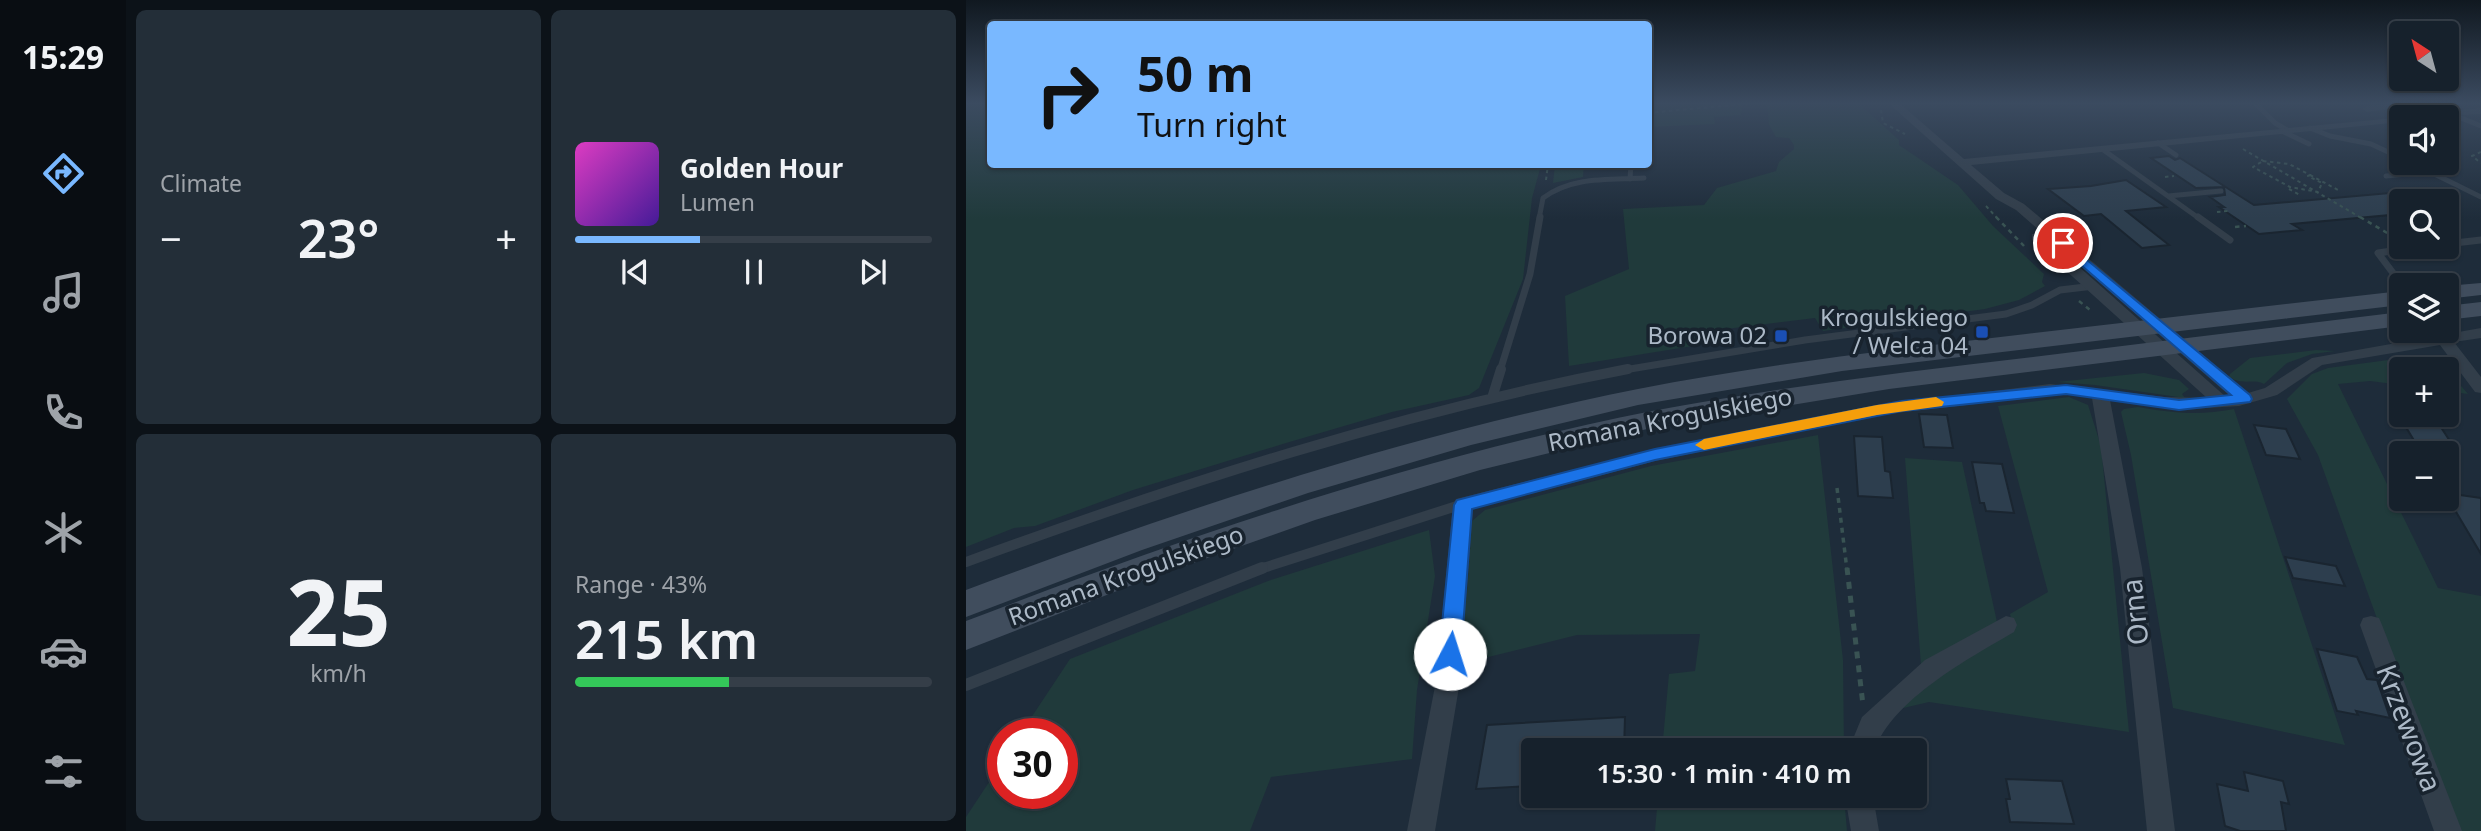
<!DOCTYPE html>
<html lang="en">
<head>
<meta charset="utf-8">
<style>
  :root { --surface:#16212c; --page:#232e38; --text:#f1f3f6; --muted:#9ea3a9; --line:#353e48; --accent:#79b8ff }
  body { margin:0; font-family:"Noto Sans",sans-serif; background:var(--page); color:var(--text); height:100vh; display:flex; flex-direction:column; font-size:26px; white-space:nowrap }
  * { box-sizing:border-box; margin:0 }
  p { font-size:23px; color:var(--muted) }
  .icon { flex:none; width:38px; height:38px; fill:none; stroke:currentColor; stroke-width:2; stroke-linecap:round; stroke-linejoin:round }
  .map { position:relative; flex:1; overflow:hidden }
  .panel { display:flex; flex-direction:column; gap:10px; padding:10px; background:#0c1218; width:840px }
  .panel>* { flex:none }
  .banner { position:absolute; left:21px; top:21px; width:665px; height:147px; border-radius:7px; box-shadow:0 2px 5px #0004,0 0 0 2px var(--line); background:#79b8ff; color:#111; overflow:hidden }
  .needle { width:46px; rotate:324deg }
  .tools { position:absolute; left:1423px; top:21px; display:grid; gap:14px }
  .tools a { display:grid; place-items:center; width:70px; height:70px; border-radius:7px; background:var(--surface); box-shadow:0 2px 5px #0004,0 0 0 2px var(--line); font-size:35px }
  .speed { position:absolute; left:21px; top:718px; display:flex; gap:14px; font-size:35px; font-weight:700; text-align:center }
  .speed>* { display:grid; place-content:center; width:91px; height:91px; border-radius:50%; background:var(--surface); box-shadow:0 2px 5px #0004,0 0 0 2px var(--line); line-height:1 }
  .speed .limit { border:10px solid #d22; background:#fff; color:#111 }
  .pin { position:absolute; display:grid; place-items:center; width:60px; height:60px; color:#fff; margin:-30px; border:4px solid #fff; border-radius:50%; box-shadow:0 2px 7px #0007 }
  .me { position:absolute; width:77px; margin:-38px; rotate:5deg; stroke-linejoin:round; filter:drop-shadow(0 0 5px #0008) }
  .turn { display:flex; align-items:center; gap:24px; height:147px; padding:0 35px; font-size:32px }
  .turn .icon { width:91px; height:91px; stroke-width:2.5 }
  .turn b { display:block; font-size:49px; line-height:60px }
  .big { font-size:52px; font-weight:600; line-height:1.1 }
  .panel .tile { flex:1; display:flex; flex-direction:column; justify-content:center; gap:10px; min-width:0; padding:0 24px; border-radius:10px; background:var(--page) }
  .panel .dial { align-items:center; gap:0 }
  .dial b { font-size:91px; line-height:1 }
  .song { display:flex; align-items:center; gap:21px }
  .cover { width:84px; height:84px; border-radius:10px; background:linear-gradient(135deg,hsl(310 70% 55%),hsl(260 70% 35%)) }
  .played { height:7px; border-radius:4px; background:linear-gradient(90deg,var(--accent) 35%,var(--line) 35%) }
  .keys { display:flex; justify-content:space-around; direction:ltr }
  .heat { display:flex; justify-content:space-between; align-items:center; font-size:38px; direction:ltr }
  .charge { height:10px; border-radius:5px; background:linear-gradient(90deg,#34c759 43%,var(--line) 0) }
  .panel .tiles { flex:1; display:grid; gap:10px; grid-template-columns:repeat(2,1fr) }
  .trip { position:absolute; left:555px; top:738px; width:406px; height:70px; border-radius:7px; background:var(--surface); box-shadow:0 2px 5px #0004,0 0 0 2px var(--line); font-weight:600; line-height:70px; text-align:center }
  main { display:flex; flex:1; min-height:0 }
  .dock { display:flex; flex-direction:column; width:126px; justify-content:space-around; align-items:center; background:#090d12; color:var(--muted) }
  .dock .icon { width:49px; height:49px }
  .dock .on { color:var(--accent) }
  .dock b { font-size:32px; color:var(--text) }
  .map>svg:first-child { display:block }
  .green { fill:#203a3b }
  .building { fill:#2d3e4e; stroke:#1a2530; stroke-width:2 }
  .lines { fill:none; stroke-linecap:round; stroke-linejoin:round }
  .path-far3 { stroke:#395353; stroke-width:2; stroke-dasharray:3.5 3.5; stroke-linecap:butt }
  .path-far2 { stroke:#395353; stroke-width:2.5; stroke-dasharray:4.5 4.5; stroke-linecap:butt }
  .path-far1 { stroke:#395353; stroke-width:3.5; stroke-dasharray:5 5; stroke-linecap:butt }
  .path { stroke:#395353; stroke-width:5; stroke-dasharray:7 7; stroke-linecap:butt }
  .lane-far3 { stroke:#323e4a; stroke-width:5 }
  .lane-far2 { stroke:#323e4a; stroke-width:7 }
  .lane-far1 { stroke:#323e4a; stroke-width:10 }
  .lane { stroke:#323e4a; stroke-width:12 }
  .street { fill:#323e4a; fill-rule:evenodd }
  .secondary { fill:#404d5d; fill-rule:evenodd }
  .route { fill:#1a73e8; stroke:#114b97; stroke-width:2 }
  .slow { fill:#f59e0b }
  .transit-dot { fill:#1a4fb4; stroke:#18232e; stroke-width:2.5 }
  .labels { text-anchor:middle; stroke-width:7; stroke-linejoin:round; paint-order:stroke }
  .poi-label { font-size:24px; fill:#acb9c7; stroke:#18232e; text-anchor:end }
  .street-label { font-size:24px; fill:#acb9c7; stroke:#18232e }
  .near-street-label { font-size:28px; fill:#acb9c7; stroke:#18232e }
</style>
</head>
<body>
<main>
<nav class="dock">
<b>15:29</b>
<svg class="icon on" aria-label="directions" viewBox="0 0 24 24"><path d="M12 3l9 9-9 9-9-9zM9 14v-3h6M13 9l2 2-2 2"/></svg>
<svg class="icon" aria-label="music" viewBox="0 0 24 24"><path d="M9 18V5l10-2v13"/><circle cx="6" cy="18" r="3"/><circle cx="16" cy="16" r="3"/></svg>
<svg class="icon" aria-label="phone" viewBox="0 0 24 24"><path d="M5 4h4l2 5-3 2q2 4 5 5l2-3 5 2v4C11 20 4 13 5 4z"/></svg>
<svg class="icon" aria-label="climate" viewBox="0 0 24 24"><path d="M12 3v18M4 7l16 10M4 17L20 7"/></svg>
<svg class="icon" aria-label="car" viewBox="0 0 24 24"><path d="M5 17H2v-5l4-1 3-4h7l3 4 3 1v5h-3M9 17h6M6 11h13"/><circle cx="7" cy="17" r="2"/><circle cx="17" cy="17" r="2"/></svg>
<svg class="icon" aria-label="filters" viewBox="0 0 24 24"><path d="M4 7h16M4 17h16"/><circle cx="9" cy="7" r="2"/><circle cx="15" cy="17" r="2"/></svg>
</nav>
<section class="panel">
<div class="tiles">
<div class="tile"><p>Climate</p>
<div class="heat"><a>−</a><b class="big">23°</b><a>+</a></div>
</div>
<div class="tile">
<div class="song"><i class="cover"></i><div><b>Golden Hour</b><p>Lumen</p></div></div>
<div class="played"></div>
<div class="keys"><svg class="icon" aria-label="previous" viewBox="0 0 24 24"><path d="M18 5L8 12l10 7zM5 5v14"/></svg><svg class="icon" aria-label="pause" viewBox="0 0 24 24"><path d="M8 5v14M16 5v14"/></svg><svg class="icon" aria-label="next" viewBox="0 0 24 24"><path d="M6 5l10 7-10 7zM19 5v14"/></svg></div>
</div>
<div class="tile dial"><b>25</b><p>km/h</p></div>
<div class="tile"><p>Range · 43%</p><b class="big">215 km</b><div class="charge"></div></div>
</div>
</section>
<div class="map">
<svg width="1515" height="831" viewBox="0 0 1515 831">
  <rect width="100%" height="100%" fill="#1e2c3a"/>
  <path class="green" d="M0,102H24V164L575,165L566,198L557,279L513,388L503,395L426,412L320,443L167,490L69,526L48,528L0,547Z
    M683,102H777L775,115L748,117L749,124L683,127Z
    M801,102H891L933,140V145L992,185L1027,226L1078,274L1076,282L1079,286L1053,300L1019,309L857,331L849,318L760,329L764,340L603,366L599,296L663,269L657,209L738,205L751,188L810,171L813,162L828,149V145L823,138L810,137L803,125Z
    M589,165H618L617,177L587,183Z
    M1350,350L1369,351L1346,354L1321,363L1298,384C1288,378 1278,386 1263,377L1264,374L1284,358Z
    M1460,355L1472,359L1502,394L1481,391L1480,369H1435V385L1404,381L1372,384L1472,588L1515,596V831H1494L1427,663L1352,455L1321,399L1346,374L1362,368Z
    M1178,373L1213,380L1223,389L1216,394L1219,398L1129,385L1091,382Z
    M1103,397L1122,405L1135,446L1163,732L963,702L933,709L989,665L1048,631L1044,614L1082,592L1032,406Z
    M1172,407C1206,413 1233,416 1268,409L1379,745L1207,708L1165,455L1155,412L1158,409Z
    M852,435L877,660L878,751H696L703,674L729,671L734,634L611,635L490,665L501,593L506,521L519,510L685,466Z
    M939,458L996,462L1031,622L955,665Z
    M463,530L469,576L451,690L446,759L305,777L284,831H0V817L37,761V793H96V733H55L104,659L302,581Z
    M692,796H878L881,831H689Z"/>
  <path class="building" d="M1203,156L1209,160L1214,158L1288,205L1435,192V214L1326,224L1336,230L1293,234L1253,207H1258L1244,197L1259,195L1258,187L1230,188L1185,158Z
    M1160,180L1200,207L1160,211L1203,245L1176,248L1135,214L1118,216L1082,189L1125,186Z
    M953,414L981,415L987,448L958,447Z
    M1437,415H1467L1491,452L1452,447L1435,419L1441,420Z
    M1288,425L1320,429L1334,459L1300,455Z
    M888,436L916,437L919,471L924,472L927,498L892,496Z
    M1006,462L1036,464L1048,513L1020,511L1018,503H1014Z
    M1480,493L1515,498V554L1480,495Z
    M1319,557L1370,566L1379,586L1327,578Z
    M1351,649L1391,657L1401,679L1411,680L1424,718L1390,711L1392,715L1371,711Z
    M659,717L658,751H567V786L510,789L521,725Z
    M1278,772L1317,781L1323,804L1315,802L1320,831H1274L1259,826L1251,784L1282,791Z
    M1040,779L1096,781L1108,824L1044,822L1040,799H1044Z"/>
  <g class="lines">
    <path class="path-far3" d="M915,110L917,123L939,134
      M682,113L798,102
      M1277,149L1397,219
      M1515,152L1506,156L1515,163
      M1297,161L1323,164L1344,175L1342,176L1356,183L1352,192L1324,187L1287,167Z
      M1344,175L1374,191
      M1199,177L1208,176
      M580,180L582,164
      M1323,189L1334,195
      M1020,206L1032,219
      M1251,212L1262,211"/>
    <path class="path-far2" d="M1030,217L1058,246
      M1394,217L1428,237
      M1269,227L1280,226
      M1448,280L1475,277
      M1113,301L1124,310L1127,309"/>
    <path class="path-far1" d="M871,488L881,570"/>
    <path class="path" d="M881,568L897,705"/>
    <path class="lane-far3" d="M1288,102L1309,123L1321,130
      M1485,114L1515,126
      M1344,128L1364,136L1405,144L1435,158
      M1316,131L1343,144
      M1192,143L1210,155
      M1136,149L1234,219
      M1446,163L1515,197
      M1420,176L1462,172
      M664,179L665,164
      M1202,196L1255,191
      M573,219L577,198C606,176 643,180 678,178"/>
    <path class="lane-far2" d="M1232,217L1264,240
      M1480,244L1515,240
      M1436,285L1412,253L1453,247
      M534,371L564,274L574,217
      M652,371L839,340L1040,314L1066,305L1094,290L1128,286"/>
    <path class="lane-far1" d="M526,398L535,369
      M0,562C216,483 435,412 662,369
      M291,570L497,504"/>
    <path class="lane" d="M0,685L296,568"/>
    <path class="street" d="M921,102H932L998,159L1439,117H1435V122L1005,165L1038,193L1058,204L1282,393L1299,388L1346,358L1515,328V338L1488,342L1515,377V393L1509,392L1474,345L1356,365L1311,395L1273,406L1224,409L1144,400L1176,568L1209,831H1181L1154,568L1126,398L1100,394L911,415L689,461L507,509L494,681L469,831H441L470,681L487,504L490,499L689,449L911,405L1084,384L1199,397L1241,398L1066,240V234H1076L1260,397L1264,396L1050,210L1030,199Z
      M1440,102H1476L1401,112L1396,109L1401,106Z
      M1515,108V114L1449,117L1454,114Z
      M1040,616L1048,618L1051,625L1048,632C1002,659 927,699 908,751H882L896,717L959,660Z
      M1405,616L1413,618L1416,625L1496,831H1468L1394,625L1397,618Z
      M879,796H907L913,831H885Z"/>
    <path class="secondary" d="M1515,283V295L1480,299V286Z
      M1435,291V305L876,371L672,405L505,445L342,493L176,550L0,617V590C219,508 442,435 672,389C800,364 931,349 1060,334C1185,320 1310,305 1435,291Z
      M1515,302V316L1480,320V306Z
      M1435,312V326L923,389L685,428L514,470L349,520L179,580L0,650V621C223,535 451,458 686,411C812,387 940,372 1067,357C1190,342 1312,327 1435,312Z"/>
  </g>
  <linearGradient id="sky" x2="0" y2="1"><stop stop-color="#101820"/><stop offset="0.47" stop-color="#3b4b60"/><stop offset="1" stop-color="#3b4b60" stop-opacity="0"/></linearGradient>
  <rect width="1515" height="219" fill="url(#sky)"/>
  <path class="route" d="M1097,240L1284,395L1286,399L1284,402L1213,410L1100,394L936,411L689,460L506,509L495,654L492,660L484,663L477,660L473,654L488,505L491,500L689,449L936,401L1100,385L1213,400L1265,395L1093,246L1091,243Z"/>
  <path class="slow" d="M970,397L978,402L976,406L911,415L738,450L729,445L738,439L911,405Z"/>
  <g class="transit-dot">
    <rect x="1009" y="325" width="14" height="14" rx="3.5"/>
    <rect x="808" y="329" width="14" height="14" rx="3.5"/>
  </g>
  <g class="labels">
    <g class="poi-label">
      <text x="1002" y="326">Krogulskiego<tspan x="1002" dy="28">/ Welca 04</tspan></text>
      <text x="801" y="344">Borowa 02</text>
    </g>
    <g class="street-label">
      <text transform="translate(704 420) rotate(-11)" y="8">Romana Krogulskiego</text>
      <text transform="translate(160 576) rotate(-20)" y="8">Romana Krogulskiego</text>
    </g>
    <g class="near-street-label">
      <text transform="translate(1169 612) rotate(-96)" y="10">Orna</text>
      <text transform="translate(1443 728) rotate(69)" y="10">Krzewowa</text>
    </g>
  </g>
</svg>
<div class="tools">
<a><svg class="needle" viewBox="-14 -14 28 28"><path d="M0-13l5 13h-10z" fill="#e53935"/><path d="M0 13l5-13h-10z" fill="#9ea3a9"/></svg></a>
<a><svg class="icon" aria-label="sound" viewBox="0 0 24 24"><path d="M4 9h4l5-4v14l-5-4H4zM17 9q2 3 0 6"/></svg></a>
<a><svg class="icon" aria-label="search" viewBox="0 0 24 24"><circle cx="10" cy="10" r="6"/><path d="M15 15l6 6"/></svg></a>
<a><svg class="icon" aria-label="layers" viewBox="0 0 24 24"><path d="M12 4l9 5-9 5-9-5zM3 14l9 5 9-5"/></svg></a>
<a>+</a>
<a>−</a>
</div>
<div class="speed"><div class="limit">30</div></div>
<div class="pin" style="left:1097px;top:243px;background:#d93025"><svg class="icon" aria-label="arrive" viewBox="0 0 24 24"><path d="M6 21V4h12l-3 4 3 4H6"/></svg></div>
<svg class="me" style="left:484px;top:654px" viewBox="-20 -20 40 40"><circle r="19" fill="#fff"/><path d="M0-13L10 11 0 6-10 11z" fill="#1a73e8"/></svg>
<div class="trip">15:30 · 1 min · 410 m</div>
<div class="banner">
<div class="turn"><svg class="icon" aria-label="right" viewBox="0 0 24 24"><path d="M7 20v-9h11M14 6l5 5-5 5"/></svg><div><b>50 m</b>Turn right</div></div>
</div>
</div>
</main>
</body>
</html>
